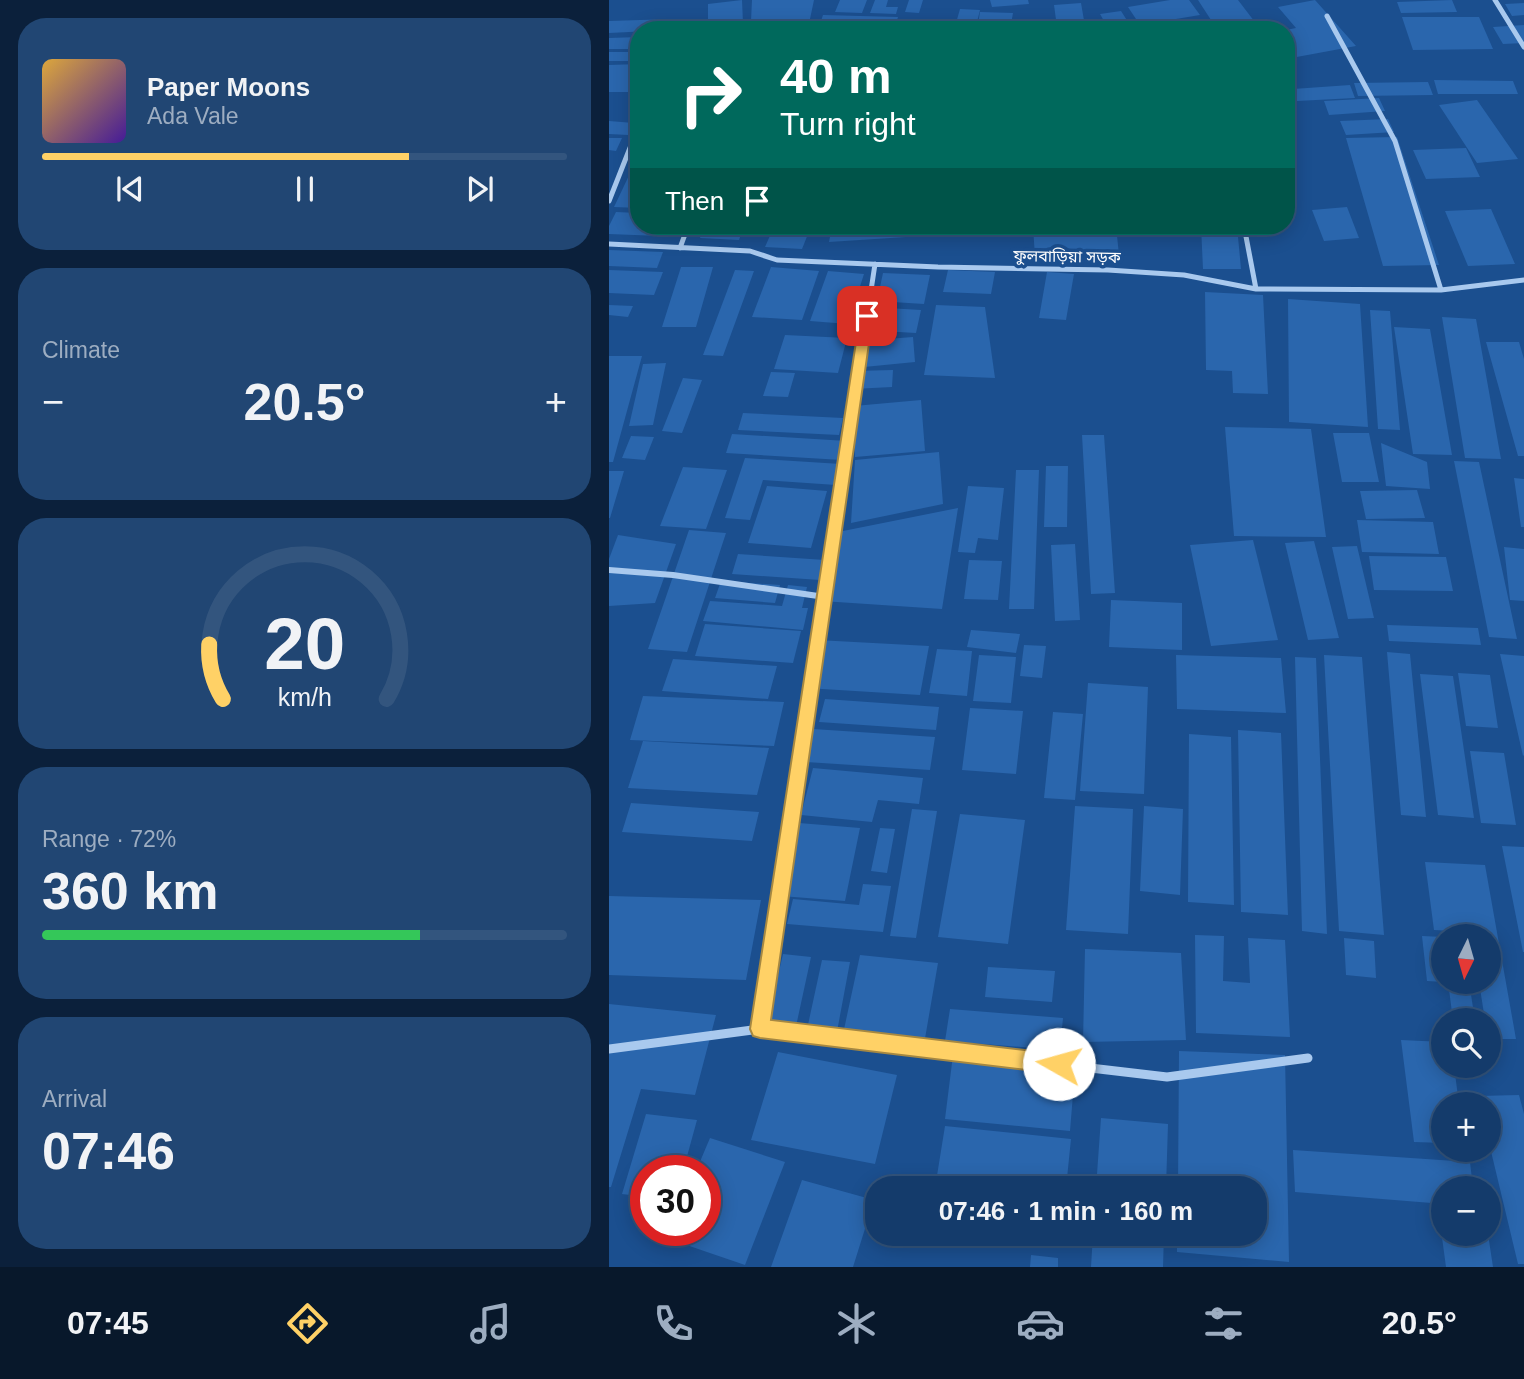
<!DOCTYPE html>
<html lang="en">
<head>
<meta charset="utf-8">
<style>
  :root { --surface:#143b6b; --page:#214673; --text:#f1f3f6; --muted:#9dadc1; --line:#33557e; --accent:#ffd166 }
  body { margin:0; font-family:Helvetica,"Noto Sans Bengali",sans-serif; background:var(--page); color:var(--text); height:100vh; display:flex; flex-direction:column; font-size:26px; white-space:nowrap }
  * { box-sizing:border-box; margin:0 }
  p { font-size:23px; color:var(--muted) }
  .icon { flex:none; width:38px; height:38px; fill:none; stroke:currentColor; stroke-width:2; stroke-linecap:round; stroke-linejoin:round }
  .map { position:relative; flex:1; overflow:hidden }
  .side { display:flex; flex-direction:column; gap:18px; padding:18px; background:#0b203b; width:609px }
  .side>* { flex:none }
  .guide { position:absolute; left:21px; top:21px; width:665px; height:214px; border-radius:28px; box-shadow:0 4px 18px #0003,0 0 0 2px var(--line); background:#00695c; color:#fff; overflow:hidden }
  .needle { width:46px; rotate:185deg }
  .buttons { position:absolute; left:822px; top:924px; display:grid; gap:14px }
  .buttons a { display:grid; place-items:center; width:70px; height:70px; border-radius:50%; background:var(--surface); box-shadow:0 4px 18px #0003,0 0 0 2px var(--line); font-size:35px }
  .speed { position:absolute; left:21px; top:1155px; display:flex; gap:14px; font-size:35px; font-weight:700; text-align:center }
  .speed>* { display:grid; place-content:center; width:91px; height:91px; border-radius:50%; background:var(--surface); box-shadow:0 4px 18px #0003,0 0 0 2px var(--line); line-height:1 }
  .speed .limit { border:10px solid #d22; background:#fff; color:#111 }
  .pin { position:absolute; display:grid; place-items:center; width:60px; height:60px; color:#fff; margin:-30px; border-radius:14px; box-shadow:0 4px 10px #0006 }
  .me { position:absolute; width:77px; margin:-38px; rotate:277deg; stroke-linejoin:round; filter:drop-shadow(0 0 5px #0008) }
  .turn { display:flex; align-items:center; gap:24px; height:147px; padding:0 35px; font-size:32px }
  .turn .icon { width:91px; height:91px; stroke-width:2.5 }
  .turn b { display:block; font-size:49px; line-height:60px }
  .then { display:flex; align-items:center; height:66px; padding:0 35px; background:#0003; gap:14px; font-size:26px }
  .big { font-size:52px; font-weight:600; line-height:1.1 }
  .side .widget { flex:1; display:flex; flex-direction:column; justify-content:center; gap:10px; min-width:0; padding:0 24px; border-radius:28px; background:var(--page) }
  .side .dial { align-items:center; gap:0 }
  .dial svg { height:182px; overflow:visible; fill:none; stroke:var(--line); stroke-width:7; stroke-linecap:round; text-anchor:middle }
  .dial text { fill:var(--text); stroke:none }
  .song { display:flex; align-items:center; gap:21px }
  .cover { width:84px; height:84px; border-radius:10px; background:linear-gradient(135deg,hsl(40 70% 55%),hsl(260 70% 35%)) }
  .played { height:7px; border-radius:4px; background:linear-gradient(90deg,var(--accent) 70%,var(--line) 70%) }
  .keys { display:flex; justify-content:space-around; direction:ltr }
  .heat { display:flex; justify-content:space-between; align-items:center; font-size:38px; direction:ltr }
  .charge { height:10px; border-radius:5px; background:linear-gradient(90deg,#34c759 72%,var(--line) 0) }
  .trip { position:absolute; left:256px; top:1176px; width:402px; height:70px; border-radius:28px; background:var(--surface); box-shadow:0 4px 18px #0003,0 0 0 2px var(--line); font-weight:600; line-height:70px; text-align:center }
  .tabs { display:flex; height:112px; justify-content:space-around; align-items:center; background:#08182b; color:var(--muted) }
  .tabs .icon { width:49px; height:49px }
  .tabs .selected { color:var(--accent) }
  .tabs b { font-size:32px; color:var(--text) }
  main { display:flex; flex:1; min-height:0 }
  .map>svg:first-child { display:block }
  .building { fill:#2a66ad }
  .lines { fill:none; stroke-linecap:round; stroke-linejoin:round }
  .street-far2 { stroke:#a9c9ee; stroke-width:5 }
  .street-far1 { stroke:#a9c9ee; stroke-width:6 }
  .street { stroke:#a9c9ee; stroke-width:9 }
  .route { fill:#ffd166; stroke:#a68842; stroke-width:2 }
  .labels { text-anchor:middle; stroke-width:7; stroke-linejoin:round; paint-order:stroke }
  .far-street-label { font-size:16px; fill:#fff; stroke:#1b4f8f }
</style>
</head>
<body>
<main>
<section class="side">
<div class="widget">
<div class="song"><i class="cover"></i><div><b>Paper Moons</b><p>Ada Vale</p></div></div>
<div class="played"></div>
<div class="keys"><svg class="icon" aria-label="previous" viewBox="0 0 24 24"><path d="M18 5L8 12l10 7zM5 5v14"/></svg><svg class="icon" aria-label="pause" viewBox="0 0 24 24"><path d="M8 5v14M16 5v14"/></svg><svg class="icon" aria-label="next" viewBox="0 0 24 24"><path d="M6 5l10 7-10 7zM19 5v14"/></svg></div>
</div>
<div class="widget"><p>Climate</p>
<div class="heat"><a>−</a><b class="big">20.5°</b><a>+</a></div>
</div>
<div class="widget dial"><svg viewBox="0 0 100 80">
<path d="M14 69A42 42 0 1 1 86 69"/>
<path d="M14 69A42 42 0 0 1 8 45" stroke="#ffd166"/>
<text x="50" y="56" font-size="32" font-weight="700">20</text>
<text x="50" y="72" font-size="11">km/h</text>
</svg></div>
<div class="widget"><p>Range · 72%</p><b class="big">360 km</b><div class="charge"></div></div>
<div class="widget"><p>Arrival</p><b class="big">07:46</b></div>
</section>
<div class="map">
<svg width="915" height="1267" viewBox="0 0 915 1267">
  <rect width="100%" height="100%" fill="#1b4f8f"/>
  <path class="building" d="M133,0L134,23L99,26V4Z
    M143,0H205L201,19L142,21Z
    M231,0H258L253,13L226,12Z
    M266,0H279L277,7H289L287,14L261,13Z
    M300,0H314L310,13L296,12Z
    M381,0H419L420,4L383,7Z
    M561,0H580L591,15L531,25L519,7Z
    M589,0H629L652,30H550L602,20Z
    M706,0L747,46L677,59V30L687,28L669,7Z
    M843,0L848,12L792,13L788,2Z
    M472,3L476,26L448,27L445,5Z
    M915,3V15L903,16L896,4Z
    M351,9L371,10L366,30H345Z
    M512,11L521,25L499,28L491,14Z
    M371,12L404,13L401,30H368Z
    M214,15L289,17L285,30H209Z
    M793,17H870L884,49L804,50Z
    M63,19L61,30L0,33V21Z
    M410,22H430L429,30H409Z
    M915,25V43L894,44L884,27Z
    M30,37V49H0V38Z
    M0,52H30V61H0Z
    M30,64V92H0V65Z
    M825,80L904,81L909,94H829Z
    M819,82L824,95L749,96L745,83Z
    M741,85L746,98L688,101L684,89Z
    M770,98L776,111L720,115L715,101Z
    M868,100L909,159L868,163L830,105Z
    M779,119L785,132L737,135L731,121Z
    M0,121L25,123L19,135L0,134Z
    M788,137L830,265L774,266L737,138Z
    M0,138H13L7,151L0,150Z
    M857,148L871,177L817,179L804,150Z
    M24,167H30V208L5,207Z
    M677,181L687,205L677,206Z
    M738,207L750,238L715,241L703,210Z
    M882,209L906,264L859,266L836,211Z
    M7,212L30,213V226H56L51,236L0,234V226Z
    M96,226H135L130,240L91,238Z
    M223,226H328V235L220,242Z
    M424,226H507L510,255L426,257Z
    M592,226H628L632,269H594Z
    M163,231L199,234L193,249L156,247Z
    M0,250L54,252L48,268L0,266Z
    M72,267H104L87,327H53Z
    M162,267L210,271L193,320L143,317Z
    M0,270L54,272L45,295L0,293Z
    M126,270L145,271L114,356L94,355Z
    M339,270L386,272L382,294L334,292Z
    M219,271L255,274L239,324L201,321Z
    M438,272L465,274L457,320L430,318Z
    M274,273L321,275L315,304L268,301Z
    M596,292L654,295L659,394L624,393L623,371L597,370Z
    M679,299L751,304L759,427L680,422Z
    M0,305L24,306L19,317L0,315Z
    M327,305L376,307L386,378L315,375Z
    M261,307L312,310L307,333L255,330Z
    M761,310L781,311L791,430L769,429Z
    M833,317L867,319L892,459L856,458Z
    M785,327L821,329L843,455L804,454Z
    M176,335L238,338L229,373L165,369Z
    M304,337L306,362L255,367L253,341Z
    M877,342H910L915,359V456H909Z
    M0,356H33L4,462H0Z
    M57,363L44,425L20,426L34,364Z
    M284,370L283,387L244,389L246,371Z
    M162,372L186,373L179,397L154,396Z
    M74,378L93,380L73,433L53,431Z
    M312,400L316,451L246,457L245,406Z
    M134,413L234,418L230,435L129,430Z
    M616,427L702,429L717,537L625,536Z
    M724,433H760L770,482H733Z
    M123,434L238,441L233,460L117,453Z
    M473,435H495L506,593L482,594Z
    M22,436L45,437L36,460L13,458Z
    M772,443L818,462L821,489L777,486Z
    M330,452L334,504L242,523L246,460Z
    M136,458L232,464L227,485L154,480L141,520L116,518Z
    M845,461L870,462L908,639L880,637Z
    M437,466H459L458,527H435Z
    M74,467L118,470L97,529L51,526Z
    M407,470H430L425,609H400Z
    M0,471H15L1,518H0Z
    M905,478L915,479V527H912Z
    M158,486L218,491L202,548L139,543Z
    M359,486L395,488L389,540L369,538L366,553L349,552Z
    M808,490L816,518L757,519L751,491Z
    M349,508L333,609L213,601L229,532Z
    M748,520L824,522L830,554L753,552Z
    M80,530L117,533L78,652L39,649Z
    M9,535L67,544L46,603L0,606V559Z
    M644,540L669,640L602,646L581,545Z
    M705,541L730,638L699,640L676,543Z
    M466,544L471,620L446,621L442,545Z
    M748,546L765,618L739,619L723,547Z
    M895,547L915,549V601L901,600Z
    M129,554L216,560L211,580L123,574Z
    M760,556L837,557L844,591L765,590Z
    M360,560L393,561L389,600L355,599Z
    M112,581L171,585L166,603L106,598Z
    M179,585L198,587L193,608H199L194,630L94,621L101,601L173,606Z
    M502,600L573,603V650L500,647Z
    M96,624L192,631L184,663L86,656Z
    M778,625L869,628L872,645L780,641Z
    M362,630L411,634L407,653L358,647Z
    M208,640L320,646L311,695L197,688Z
    M415,645L437,646L433,678L411,676Z
    M328,649L363,651L358,696L320,693Z
    M778,652L801,654L817,817L792,815Z
    M891,654L915,656V755L914,756Z
    M370,655L407,657L402,703L364,701Z
    M567,655L672,658L677,713L568,709Z
    M715,655L753,657L775,935L730,931Z
    M686,657L707,658L718,934L693,931Z
    M64,659L168,666L159,699L53,691Z
    M849,673L881,675L889,728L857,726Z
    M811,674L844,676L865,818L829,815Z
    M479,683L539,687L535,794L471,791Z
    M34,696L175,702L165,746L21,740Z
    M216,699L330,707L327,730L210,722Z
    M361,708L414,711L407,774L353,770Z
    M444,712L474,714L466,800L435,798Z
    M204,729L326,737L321,770L197,762Z
    M629,730L672,733L679,915L632,912Z
    M580,734L622,737L625,905L579,902Z
    M34,741L160,748L148,795L19,788Z
    M861,751L895,753L907,825L872,823Z
    M204,768L314,778L310,804L269,800L263,822L192,815Z
    M22,803L150,812L143,841L13,832Z
    M466,806L524,809L519,934L457,930Z
    M535,806L574,809L571,895L531,891Z
    M303,809L328,811L307,938L281,936Z
    M351,814L416,820L399,944L329,937Z
    M190,823L251,828L236,901L172,896Z
    M271,828L286,829L278,873L262,871Z
    M893,846L915,847V952H914Z
    M816,862L876,865L907,1039H880V1020H876L870,982H880V936H862L861,932L825,930Z
    M254,884L282,886L274,932L178,924L184,899L250,905Z
    M0,896L152,900L137,980L0,975Z
    M586,935L615,936L614,981L641,983L639,938L676,940L681,1037L587,1033Z
    M813,936L835,937V982L818,981Z
    M735,938L765,941L767,978L737,975Z
    M476,949L572,953L577,1040L474,1042Z
    M174,954L202,957L186,1031L157,1028Z
    M251,955L329,963L313,1056L231,1048Z
    M213,960L241,962L227,1037L197,1034Z
    M379,967L446,971L443,1002L376,997Z
    M839,982H860L866,1020H844Z
    M0,1004L107,1015L86,1095L32,1089L2,1187H0Z
    M341,1009L454,1018L451,1050L336,1041Z
    M792,1040L835,1042V1066H845L850,1104H835V1143L805,1142Z
    M345,1047L467,1058L461,1131L336,1119Z
    M570,1051L676,1055L680,1262L568,1252V1234H646V1188H569Z
    M169,1052L288,1075L266,1164L142,1140Z
    M910,1095L915,1114V1264H909L880,1143V1104H871L869,1096Z
    M37,1114L88,1120L74,1171H37V1197L13,1194Z
    M492,1118L559,1124L557,1188H487Z
    M336,1126L462,1139L457,1188H326Z
    M101,1138L176,1162L136,1265L57,1238L61,1230H96V1171H87Z
    M684,1150L861,1162L864,1188H835V1204L686,1192Z
    M193,1180L265,1200L244,1267H162Z
    M829,1208L835,1209V1234H879L884,1267H837Z
    M484,1234H555L554,1267H482Z
    M422,1255L449,1258V1267H421Z"/>
  <g class="lines">
    <path class="street-far2" d="M886,0L915,47
      M718,16L786,141L832,290
      M0,201L30,125
      M635,226L647,289
      M0,244L141,251L168,260L329,267L499,270L575,275L647,289L832,290L915,280
      M71,248L79,226
      M258,317L266,264"/>
    <path class="street-far1" d="M0,570L64,575L216,597
      M196,730L258,316"/>
    <path class="street" d="M196,728L151,1029L558,1077L699,1058
      M0,1049L151,1029"/>
  </g>
  <path class="route" d="M258,312L264,316L162,1020L450,1054L457,1057L460,1064L457,1071L450,1074L151,1038L144,1036L141,1029L251,316Z"/>
  <g class="labels">
    <g class="far-street-label">
      <text transform="translate(458 256) rotate(1)" y="6">ফুলবাড়িয়া সড়ক</text>
    </g>
  </g>
</svg>
<div class="buttons">
<a><svg class="needle" viewBox="-14 -14 28 28"><path d="M0-13l5 13h-10z" fill="#e53935"/><path d="M0 13l5-13h-10z" fill="#9dadc1"/></svg></a>
<a><svg class="icon" aria-label="search" viewBox="0 0 24 24"><circle cx="10" cy="10" r="6"/><path d="M15 15l6 6"/></svg></a>
<a>+</a>
<a>−</a>
</div>
<div class="speed"><div class="limit">30</div></div>
<div class="pin" style="left:258px;top:316px;background:#d93025"><svg class="icon" aria-label="arrive" viewBox="0 0 24 24"><path d="M6 21V4h12l-3 4 3 4H6"/></svg></div>
<svg class="me" style="left:450px;top:1064px" viewBox="-20 -20 40 40"><circle r="19" fill="#fff"/><path d="M0-13L10 11 0 6-10 11z" fill="#ffd166"/></svg>
<div class="trip">07:46 · 1 min · 160 m</div>
<div class="guide">
<div class="turn"><svg class="icon" aria-label="right" viewBox="0 0 24 24"><path d="M7 20v-9h11M14 6l5 5-5 5"/></svg><div><b>40 m</b>Turn right</div></div>
<div class="then">Then<svg class="icon" aria-label="arrive" viewBox="0 0 24 24"><path d="M6 21V4h12l-3 4 3 4H6"/></svg></div>
</div>
</div>
</main>
<nav class="tabs">
<b>07:45</b>
<svg class="icon selected" aria-label="directions" viewBox="0 0 24 24"><path d="M12 3l9 9-9 9-9-9zM9 14v-3h6M13 9l2 2-2 2"/></svg>
<svg class="icon" aria-label="music" viewBox="0 0 24 24"><path d="M9 18V5l10-2v13"/><circle cx="6" cy="18" r="3"/><circle cx="16" cy="16" r="3"/></svg>
<svg class="icon" aria-label="phone" viewBox="0 0 24 24"><path d="M5 4h4l2 5-3 2q2 4 5 5l2-3 5 2v4C11 20 4 13 5 4z"/></svg>
<svg class="icon" aria-label="climate" viewBox="0 0 24 24"><path d="M12 3v18M4 7l16 10M4 17L20 7"/></svg>
<svg class="icon" aria-label="car" viewBox="0 0 24 24"><path d="M5 17H2v-5l4-1 3-4h7l3 4 3 1v5h-3M9 17h6M6 11h13"/><circle cx="7" cy="17" r="2"/><circle cx="17" cy="17" r="2"/></svg>
<svg class="icon" aria-label="filters" viewBox="0 0 24 24"><path d="M4 7h16M4 17h16"/><circle cx="9" cy="7" r="2"/><circle cx="15" cy="17" r="2"/></svg>
<b>20.5°</b>
</nav>
</body>
</html>
